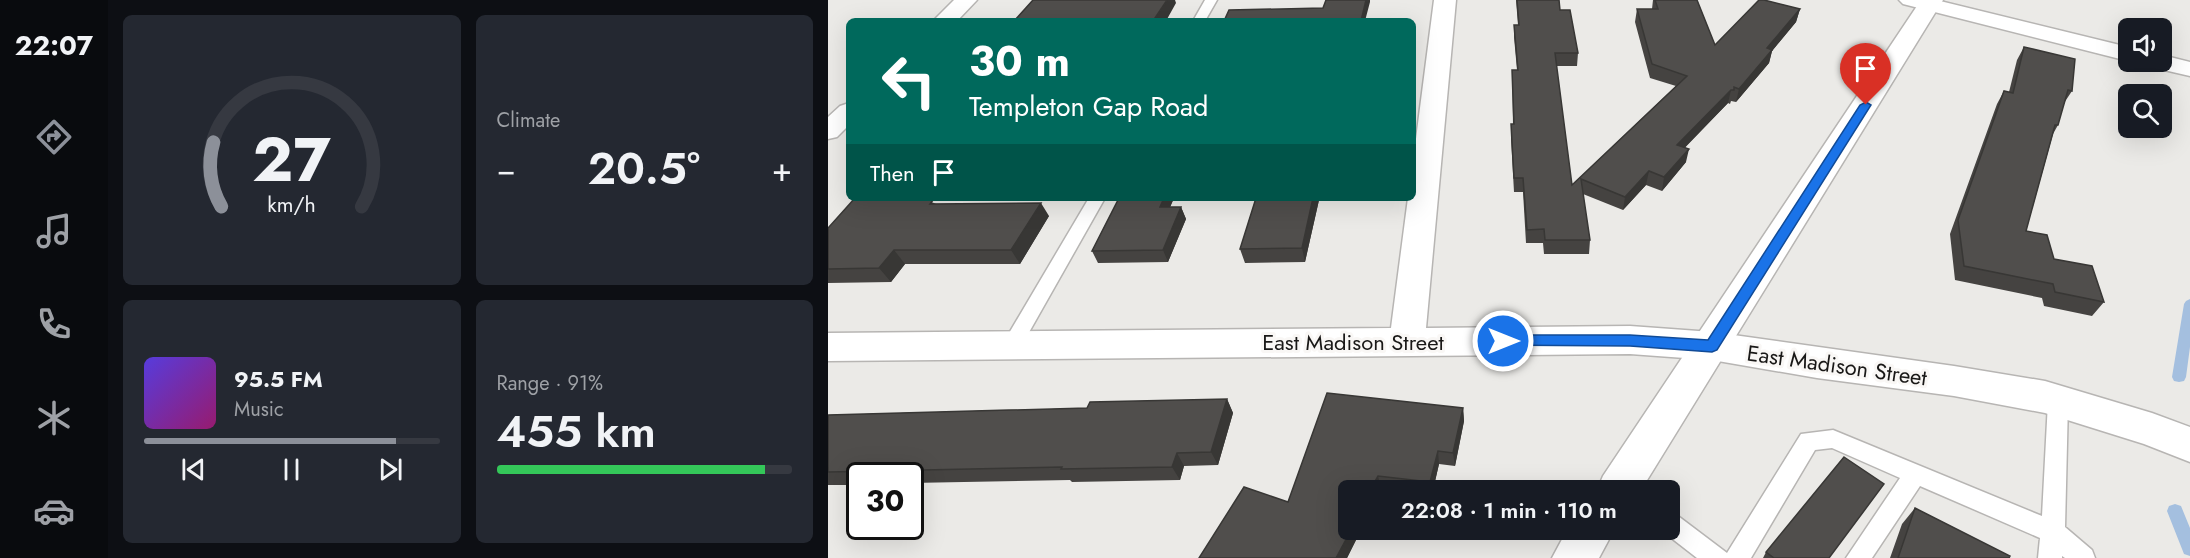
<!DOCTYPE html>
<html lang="en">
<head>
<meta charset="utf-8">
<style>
  :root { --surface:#171b24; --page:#242831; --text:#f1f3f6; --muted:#9ea1a6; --line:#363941; --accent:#8c9099 }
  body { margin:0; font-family:Jost,sans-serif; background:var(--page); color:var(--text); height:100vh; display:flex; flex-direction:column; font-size:22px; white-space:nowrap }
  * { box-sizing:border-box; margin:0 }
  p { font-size:20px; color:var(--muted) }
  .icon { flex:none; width:33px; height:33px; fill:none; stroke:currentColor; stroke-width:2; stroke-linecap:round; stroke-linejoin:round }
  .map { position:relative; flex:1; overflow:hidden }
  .details { display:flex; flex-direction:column; gap:15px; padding:15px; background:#0d0f14; width:720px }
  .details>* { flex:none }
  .guide { position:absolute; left:18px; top:18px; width:570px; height:183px; border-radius:9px; box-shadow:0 6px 24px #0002; background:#00695c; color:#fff; overflow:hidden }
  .controls { position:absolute; left:1290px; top:18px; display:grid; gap:12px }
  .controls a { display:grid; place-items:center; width:54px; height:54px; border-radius:9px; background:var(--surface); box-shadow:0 6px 24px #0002; font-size:30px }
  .speed { position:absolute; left:18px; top:462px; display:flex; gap:12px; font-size:30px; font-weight:700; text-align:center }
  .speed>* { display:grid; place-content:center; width:78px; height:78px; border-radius:50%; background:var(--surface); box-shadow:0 6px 24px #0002; line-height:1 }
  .speed .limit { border:3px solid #111; border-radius:9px; background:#fff; color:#111 }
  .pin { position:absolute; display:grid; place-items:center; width:51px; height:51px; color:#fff; margin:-62px -26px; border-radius:50% 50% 50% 0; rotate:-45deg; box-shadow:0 0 6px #0007 }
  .pin .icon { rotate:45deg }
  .me { position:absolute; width:66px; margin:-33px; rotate:90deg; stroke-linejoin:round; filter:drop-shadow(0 0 4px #0008) }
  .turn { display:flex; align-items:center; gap:21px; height:126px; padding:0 24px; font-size:27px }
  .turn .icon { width:78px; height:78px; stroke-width:2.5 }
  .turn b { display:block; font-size:42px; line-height:51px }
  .then { display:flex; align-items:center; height:57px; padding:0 24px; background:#0003; gap:12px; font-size:22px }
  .big { font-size:45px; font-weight:600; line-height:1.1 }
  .details .tile { flex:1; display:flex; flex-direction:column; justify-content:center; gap:9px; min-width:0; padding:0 21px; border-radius:9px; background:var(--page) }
  .details .dial { align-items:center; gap:0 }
  .dial svg { height:156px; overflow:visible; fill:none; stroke:var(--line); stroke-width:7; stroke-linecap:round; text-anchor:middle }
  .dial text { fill:var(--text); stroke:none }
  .song { display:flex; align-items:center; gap:18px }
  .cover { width:72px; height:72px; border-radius:9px; background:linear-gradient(135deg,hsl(250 70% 55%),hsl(320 70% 35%)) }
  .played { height:6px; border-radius:3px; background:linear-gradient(90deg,var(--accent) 85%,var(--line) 85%) }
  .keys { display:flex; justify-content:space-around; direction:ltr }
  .heat { display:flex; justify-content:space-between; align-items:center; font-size:33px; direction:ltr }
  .charge { height:9px; border-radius:4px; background:linear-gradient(90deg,#34c759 91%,var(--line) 0) }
  .details .tiles { flex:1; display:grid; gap:15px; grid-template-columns:repeat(2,1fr) }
  .trip { position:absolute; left:510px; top:480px; width:342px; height:60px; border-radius:9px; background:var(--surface); box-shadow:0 6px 24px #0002; font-weight:600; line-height:60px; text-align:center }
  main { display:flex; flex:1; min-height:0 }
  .dock { display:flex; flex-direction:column; width:108px; justify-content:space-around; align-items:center; background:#090b0e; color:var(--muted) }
  .dock .icon { width:42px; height:42px }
  .dock .on { color:var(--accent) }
  .dock b { font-size:27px; color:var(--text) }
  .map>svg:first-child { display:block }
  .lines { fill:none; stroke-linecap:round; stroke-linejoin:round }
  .stream { fill:#a4bfdf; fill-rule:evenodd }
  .service-casing { stroke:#b7b5b3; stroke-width:3 }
  .minor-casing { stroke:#b7b5b3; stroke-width:3 }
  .tertiary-casing { stroke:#b7b5b3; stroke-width:3 }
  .service { fill:#fff; fill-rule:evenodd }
  .minor { fill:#fff; fill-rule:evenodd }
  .tertiary { fill:#fff; fill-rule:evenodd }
  .wall { fill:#454341 }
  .shaded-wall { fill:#383735 }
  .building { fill:#504e4c; stroke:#383735; stroke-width:1.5 }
  .route { fill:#1a73e8; stroke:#114b97; stroke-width:1.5 }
  .labels { text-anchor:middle; stroke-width:6; stroke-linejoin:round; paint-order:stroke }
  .street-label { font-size:22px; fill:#191817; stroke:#f9f7f5 }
</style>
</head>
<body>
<main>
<nav class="dock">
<b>22:07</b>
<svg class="icon on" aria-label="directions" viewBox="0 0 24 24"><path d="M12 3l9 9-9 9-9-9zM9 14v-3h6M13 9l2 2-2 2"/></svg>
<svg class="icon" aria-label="music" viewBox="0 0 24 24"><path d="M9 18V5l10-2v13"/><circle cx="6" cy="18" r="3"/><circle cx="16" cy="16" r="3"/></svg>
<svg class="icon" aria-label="phone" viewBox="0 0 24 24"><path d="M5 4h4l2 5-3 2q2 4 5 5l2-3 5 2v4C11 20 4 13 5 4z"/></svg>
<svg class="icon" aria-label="climate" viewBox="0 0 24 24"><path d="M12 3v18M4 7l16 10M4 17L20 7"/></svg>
<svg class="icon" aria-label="car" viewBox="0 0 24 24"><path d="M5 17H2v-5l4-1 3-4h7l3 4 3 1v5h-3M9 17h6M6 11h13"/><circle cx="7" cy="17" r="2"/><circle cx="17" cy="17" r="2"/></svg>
</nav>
<section class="details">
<div class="tiles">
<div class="tile dial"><svg viewBox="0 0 100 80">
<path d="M14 69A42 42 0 1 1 86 69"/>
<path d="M14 69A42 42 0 0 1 10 36" stroke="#8c9099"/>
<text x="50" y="56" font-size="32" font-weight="700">27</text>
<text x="50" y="72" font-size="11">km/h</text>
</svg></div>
<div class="tile"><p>Climate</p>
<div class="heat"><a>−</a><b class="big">20.5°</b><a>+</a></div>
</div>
<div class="tile">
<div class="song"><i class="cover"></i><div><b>95.5 FM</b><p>Music</p></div></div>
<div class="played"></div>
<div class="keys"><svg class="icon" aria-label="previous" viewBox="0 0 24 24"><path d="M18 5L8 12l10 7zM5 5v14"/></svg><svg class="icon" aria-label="pause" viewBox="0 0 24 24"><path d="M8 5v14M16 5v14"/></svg><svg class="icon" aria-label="next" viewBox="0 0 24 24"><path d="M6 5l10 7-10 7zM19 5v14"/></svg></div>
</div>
<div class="tile"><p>Range · 91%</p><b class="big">455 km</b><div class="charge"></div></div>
</div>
</section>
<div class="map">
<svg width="1362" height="558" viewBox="0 0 1362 558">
  <rect width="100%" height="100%" fill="#ebeae7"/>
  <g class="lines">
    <path class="stream" d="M1362,299V347L1358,377L1356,381L1351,382L1346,381L1344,377L1356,304L1358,301Z
      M1347,504L1353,506L1362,528V556L1356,554L1339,511L1341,506Z"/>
    <defs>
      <path id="service" d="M377,0H389L377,21H365Z
        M261,198H277L191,350L184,353L177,350L174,345L177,340Z
        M1230,393L1237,396L1240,402L1237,527L1264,550L1267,558H1237L1234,556V558H1210L1212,538L1092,486L1044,558H1018L1072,478L1004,448L987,450L923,558H869L833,530H842V513L850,516L899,553L973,434L1005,430L1214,516L1220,402L1223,396Z"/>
      <path id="minor" d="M126,0H149L129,21H105Z
        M606,0H628L598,328L802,326L884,332L1126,366L1217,381L1324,413L1362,427V462L1316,444L1217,413L1126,396L989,378L884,360L802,354L0,361V333L563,328L580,198H585V162Z
        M1071,0H1108L1300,47V61L1075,4Z
        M1334,55L1362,62V76L1323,67L1319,62H1334Z
        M21,103V125L9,137L0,139V117L12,106Z"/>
      <path id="tertiary" d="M1093,0H1115L813,490H769L775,476Z
        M739,530H786L771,558H724Z"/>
    </defs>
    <use href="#service" class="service-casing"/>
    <use href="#minor" class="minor-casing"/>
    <use href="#tertiary" class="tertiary-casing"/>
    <use href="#service" class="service"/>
    <use href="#minor" class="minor"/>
    <use href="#tertiary" class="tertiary"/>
  </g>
  <path class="wall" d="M688,0H731L732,10L750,53L749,66H728L744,185L848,86L822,78L807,22L809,9H824L825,0H869L887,45L972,9L968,22L944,51L941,63L908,102L903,101L902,104L900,103L857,147L858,162L834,191L818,185L795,210L755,194L762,240L761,254H716L715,243H698L695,192H686L683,138V124H685L684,70H689L686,37V25H690Z
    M1196,47L1244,91L1236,103L1230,125L1225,134L1198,231L1226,259L1276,302L1264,316L1216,306L1214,298L1127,280L1122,234L1169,104L1176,91L1181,92L1189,60Z
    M291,198H346L342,207H353L358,219L340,262L270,263L264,251Z
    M428,198H499V200H491L477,262L417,263L412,249Z
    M99,200L108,204L221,216L192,264H77L63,282L0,283V228Z
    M399,399L405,413L390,465L356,466L352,480L244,482L242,480L82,483V476H32V485H0V415L259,408Z
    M635,408L636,421L627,466L611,464L605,490H570L553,488L520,530H533L519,558H371L460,502Z
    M1087,508L1181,558H1062L1074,524Z
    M938,552L1002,558H935Z"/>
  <path class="shaded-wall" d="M339,0H347L348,3L338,21H325Z
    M538,0H542V2L537,21H533Z
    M972,9L968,22L944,51L941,63L908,102L911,89L939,48Z
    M903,90L900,103L847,158L849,145Z
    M861,149L858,162L834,191L836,177Z
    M821,171L818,185L795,210L797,197Z
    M80,198H101L88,214L78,200Z
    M336,198H346L337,219L332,207Z
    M485,198H491V200L477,262L474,248Z
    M213,203L221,216L192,264L183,250Z
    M353,207L358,219L340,262L335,250Z
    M66,250L77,264L63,282L51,268Z
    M399,399L405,413L390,465L383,452Z
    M635,408L636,421L627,466L625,453Z
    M610,451L611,464L605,490H603L602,482Z
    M349,453L356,466L352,480L344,467Z
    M550,476L553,488L552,490H542Z
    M523,530H533L519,558H508Z"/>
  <path class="building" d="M205,0H339L325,21H186Z
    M498,0H538L533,21H396L401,10L495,8Z
    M689,0H731L732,10H742L750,53H727L744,185L859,76L824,64L809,9H830L827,0H869L887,45L931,0H936L972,9L939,48L944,50L911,89L906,87V90H903L849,145L861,149L836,177L821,171L797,197L753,179L762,240H717L716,229L699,230L695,178H686L683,124H686L684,70H690L686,25H691Z
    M1196,47L1247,59L1244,91L1240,90L1230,125H1227L1198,231L1219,235L1226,259L1264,266L1276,302L1227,292L1225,284L1136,266L1130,220L1176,91L1185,93Z
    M27,198H80L78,200H105L102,204L213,203L183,250H66L51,268L0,269V228Z
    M291,198H336L332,207H353L335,250L264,251Z
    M428,198H485L474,248L412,249Z
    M499,393L635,408L625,453L610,451L602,482L550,476L542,490H520V530H523L508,558H371L416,487L460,502Z
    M399,399L383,452L349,453L344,467L233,469L234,467L0,472V415L259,408L262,402Z
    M1016,457L1056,484L1001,558H946L938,552Z
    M1087,508L1182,556L1181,558H1070Z"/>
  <path class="route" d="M1038,102L1043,105L889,350L884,352L802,346L669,345L667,341L669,337L675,335H802L880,340L1032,105Z"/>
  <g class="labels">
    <g class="street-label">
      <text x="525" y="350">East Madison Street</text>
      <text transform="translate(1009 365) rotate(8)" y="8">East Madison Street</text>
    </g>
  </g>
</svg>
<div class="controls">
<a><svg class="icon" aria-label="sound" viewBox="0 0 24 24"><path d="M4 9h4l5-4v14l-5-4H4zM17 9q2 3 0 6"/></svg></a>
<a><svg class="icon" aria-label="search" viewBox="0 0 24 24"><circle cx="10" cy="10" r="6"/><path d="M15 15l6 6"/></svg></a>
</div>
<div class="speed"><div class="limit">30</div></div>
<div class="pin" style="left:1038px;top:105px;background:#d93025"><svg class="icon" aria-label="arrive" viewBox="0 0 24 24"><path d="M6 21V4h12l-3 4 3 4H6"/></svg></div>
<svg class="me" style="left:675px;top:341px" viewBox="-20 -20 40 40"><circle r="17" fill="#1a73e8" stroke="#fff" stroke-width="3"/><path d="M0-11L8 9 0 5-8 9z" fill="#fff"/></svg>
<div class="trip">22:08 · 1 min · 110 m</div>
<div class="guide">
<div class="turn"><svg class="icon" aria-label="left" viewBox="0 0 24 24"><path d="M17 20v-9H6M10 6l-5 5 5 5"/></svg><div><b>30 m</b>Templeton Gap Road</div></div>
<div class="then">Then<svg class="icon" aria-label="arrive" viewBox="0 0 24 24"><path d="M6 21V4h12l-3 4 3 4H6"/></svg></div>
</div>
</div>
</main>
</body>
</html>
